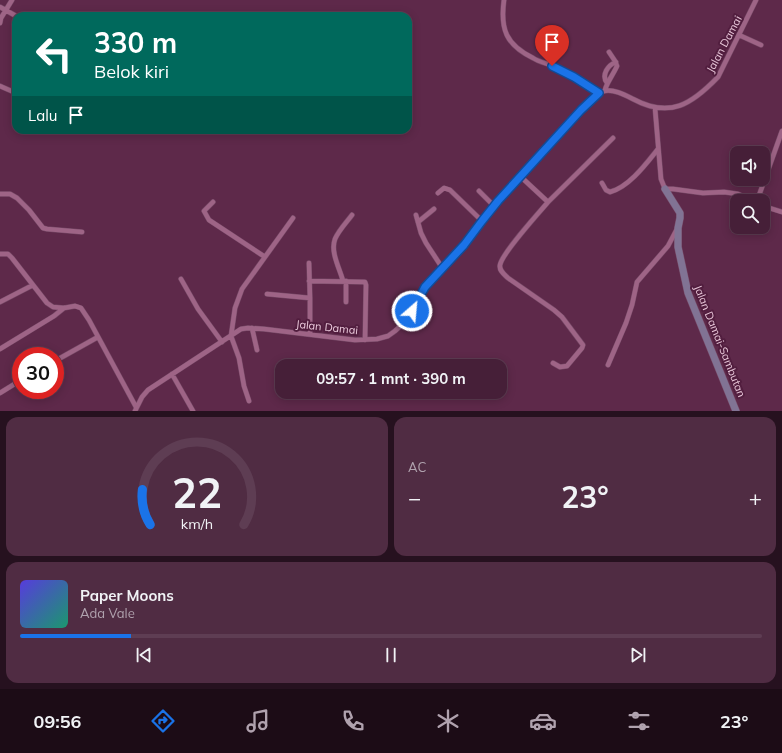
<!DOCTYPE html>
<html lang="id">
<head>
<meta charset="utf-8">
<style>
  :root { --surface:#461f38; --page:#502c43; --text:#f1f3f6; --muted:#b0a2ae; --line:#5e3d53; --accent:#1a73e8 }
  body { margin:0; font-family:Mulish,sans-serif; background:var(--page); color:var(--text); height:100vh; display:flex; flex-direction:column; font-size:15px; white-space:nowrap }
  * { box-sizing:border-box; margin:0 }
  p { font-size:13px; color:var(--muted) }
  .icon { flex:none; width:22px; height:22px; fill:none; stroke:currentColor; stroke-width:2; stroke-linecap:round; stroke-linejoin:round }
  .map { position:relative; height:411px; overflow:hidden }
  .sheet { display:flex; flex-direction:column; gap:6px; padding:6px; background:#26111f; flex:1 }
  .sheet>* { flex:none }
  .hud { position:absolute; left:12px; top:12px; width:400px; height:122px; border-radius:12px; box-shadow:0 2px 10px #0003,0 0 0 1px var(--line); background:#00695c; color:#fff; overflow:hidden }
  .tools { position:absolute; left:730px; top:146px; display:grid; gap:8px }
  .tools a { display:grid; place-items:center; width:40px; height:40px; border-radius:8px; background:var(--surface); box-shadow:0 2px 10px #0003,0 0 0 1px var(--line); font-size:20px }
  .speed { position:absolute; left:12px; top:347px; display:flex; gap:8px; font-size:20px; font-weight:700; text-align:center }
  .speed>* { display:grid; place-content:center; width:52px; height:52px; border-radius:50%; background:var(--surface); box-shadow:0 2px 10px #0003,0 0 0 1px var(--line); line-height:1 }
  .speed .limit { border:6px solid #d22; background:#fff; color:#111 }
  .pin { position:absolute; display:grid; place-items:center; width:34px; height:34px; color:#fff; margin:-41px -17px; border-radius:50% 50% 50% 0; rotate:-45deg; box-shadow:0 0 4px #0007 }
  .pin .icon { rotate:45deg }
  .me { position:absolute; width:44px; margin:-22px; rotate:27deg; stroke-linejoin:round; filter:drop-shadow(0 0 3px #0008) }
  .turn { display:flex; align-items:center; gap:14px; height:84px; padding:0 16px; font-size:18px }
  .turn .icon { width:52px; height:52px; stroke-width:2.5 }
  .turn b { display:block; font-size:28px; line-height:34px }
  .then { display:flex; align-items:center; height:38px; padding:0 16px; background:#0003; gap:8px; font-size:15px }
  .big { font-size:30px; font-weight:700; line-height:1.1 }
  .sheet .tile { flex:1; display:flex; flex-direction:column; justify-content:center; gap:6px; min-width:0; padding:0 14px; border-radius:12px; background:var(--page) }
  .sheet .dial { align-items:center; gap:0 }
  .dial svg { height:104px; overflow:visible; fill:none; stroke:var(--line); stroke-width:7; stroke-linecap:round; text-anchor:middle }
  .dial text { fill:var(--text); stroke:none }
  .song { display:flex; align-items:center; gap:12px }
  .cover { width:48px; height:48px; border-radius:6px; background:linear-gradient(135deg,hsl(250 70% 55%),hsl(160 70% 35%)) }
  .played { height:4px; border-radius:2px; background:linear-gradient(90deg,var(--accent) 15%,var(--line) 15%) }
  .keys { display:flex; justify-content:space-around; direction:ltr }
  .heat { display:flex; justify-content:space-between; align-items:center; font-size:22px; direction:ltr }
  .sheet .tiles { flex:1; display:grid; gap:6px; grid-template-columns:1fr 1fr }
  .tile:last-child { grid-column:span 2 }
  .trip { position:absolute; left:275px; top:359px; width:232px; height:40px; border-radius:12px; background:var(--surface); box-shadow:0 2px 10px #0003,0 0 0 1px var(--line); font-weight:700; line-height:40px; text-align:center }
  .dock { display:flex; height:64px; justify-content:space-around; align-items:center; background:#1c0c16; color:var(--muted) }
  .dock .icon { width:28px; height:28px }
  .dock .active { color:var(--accent) }
  .dock b { font-size:18px; color:var(--text) }
  .map>svg:first-child { display:block }
  .lines { fill:none; stroke-linecap:round; stroke-linejoin:round }
  .street-casing { stroke:#774a67; stroke-width:5.5 }
  .secondary-casing { stroke:#774a67; stroke-width:8 }
  .street { stroke:#9e6486; stroke-width:4.5 }
  .secondary { stroke:#817394; stroke-width:7 }
  .route-casing { stroke:#114b97; stroke-width:10 }
  .route { stroke:#1a73e8; stroke-width:7 }
  .labels { text-anchor:middle; stroke-width:4; stroke-linejoin:round; paint-order:stroke }
  .street-label { font-size:11px; fill:#ebcadc; stroke:#521e3f }
</style>
</head>
<body>
<div class="map">
<svg width="782" height="411" viewBox="0 0 782 411">
  <rect width="100%" height="100%" fill="#5e294a"/>
  <g class="lines">
    <defs>
      <path id="street" d="M504,0C500,29 506,45 533,58C539,62 546,63 553,66C569,74 584,83 599,93
        M0,7L16,16
        M0,23L1,18L12,0
        M739,35L761,45
        M607,83C601,75 608,65 616,62
        M0,86L16,93
        M605,90C607,82 613,75 617,66L615,61L609,52
        M655,108L661,179L665,189H673L703,193L724,192L738,194L754,201
        M520,176L548,202C538,214 502,253 500,265C499,271 504,274 508,278L554,310L562,317L583,345L582,348L567,366L560,367L553,363
        M602,183L606,190L610,192C629,187 646,164 658,149
        M479,191L494,206
        M438,193L444,188L450,190L482,221
        M0,194H10L17,198L29,210L43,228L47,229L82,232
        M757,201L782,131
        M213,202L204,211L209,220L265,257
        M548,202L613,138
        M763,206L782,212
        M416,215L421,233L426,243L443,269
        M418,222L434,209
        M0,254H8L12,258L47,303L53,307L64,308L75,306L81,308L89,320L136,407
        M309,263L310,298V334
        M181,279L198,309L222,342
        M309,281L365,282L366,285L365,340
        M343,281C340,269 330,252 335,239C339,230 346,223 352,215
        M346,281V302
        M267,294L310,298
        M0,302L33,285
        M252,328L257,350
        M0,349L54,316L64,308
        M55,361L98,337
        M608,365L626,323L632,305L637,282L668,246L677,229
        M172,374L193,411
        M0,393L21,380
        M249,401L244,386L239,358L231,336L235,308L242,289L293,218
        M135,411L142,397L148,390L241,329L248,328L264,329L355,340L377,339L388,336L395,331L407,320L425,287L464,245L482,221L498,201L585,106C590,100 596,93 604,91C614,89 625,95 633,99C670,119 692,104 718,77L756,0"/>
      <path id="secondary" d="M665,189L680,213V218L678,228V247L688,293L736,411"/>
    </defs>
    <use href="#street" class="street-casing"/>
    <use href="#secondary" class="secondary-casing"/>
    <use href="#street" class="street"/>
    <use href="#secondary" class="secondary"/>
  </g>
  <g class="lines">
    <defs>
      <path id="route" d="M412,311L425,287L464,245L482,221L498,201L581,110L599,93L574,77L552,66"/>
    </defs>
    <use href="#route" class="route-casing"/>
    <use href="#route" class="route"/>
  </g>
  <g class="labels">
    <g class="street-label">
      <text transform="translate(724 44) rotate(-62)" y="4">Jalan Damai</text>
      <text transform="translate(327 327) rotate(6)" y="4">Jalan Damai</text>
      <text transform="translate(720 341) rotate(68)" y="4">Jalan Damai-Sambutan</text>
    </g>
  </g>
</svg>
<div class="tools">
<a><svg class="icon" aria-label="sound" viewBox="0 0 24 24"><path d="M4 9h4l5-4v14l-5-4H4zM17 9q2 3 0 6"/></svg></a>
<a><svg class="icon" aria-label="search" viewBox="0 0 24 24"><circle cx="10" cy="10" r="6"/><path d="M15 15l6 6"/></svg></a>
</div>
<div class="speed"><div class="limit">30</div></div>
<div class="pin" style="left:552px;top:66px;background:#d93025"><svg class="icon" aria-label="arrive" viewBox="0 0 24 24"><path d="M6 21V4h12l-3 4 3 4H6"/></svg></div>
<svg class="me" style="left:412px;top:311px" viewBox="-20 -20 40 40"><circle r="17" fill="#1a73e8" stroke="#fff" stroke-width="3"/><path d="M0-11L8 9 0 5-8 9z" fill="#fff"/></svg>
<div class="trip">09:57 · 1 mnt · 390 m</div>
<div class="hud">
<div class="turn"><svg class="icon" aria-label="left" viewBox="0 0 24 24"><path d="M17 20v-9H6M10 6l-5 5 5 5"/></svg><div><b>330 m</b>Belok kiri</div></div>
<div class="then">Lalu<svg class="icon" aria-label="arrive" viewBox="0 0 24 24"><path d="M6 21V4h12l-3 4 3 4H6"/></svg></div>
</div>
</div>
<section class="sheet">
<div class="tiles">
<div class="tile dial"><svg viewBox="0 0 100 80">
<path d="M14 69A42 42 0 1 1 86 69"/>
<path d="M14 69A42 42 0 0 1 8 42" stroke="#1a73e8"/>
<text x="50" y="56" font-size="32" font-weight="700">22</text>
<text x="50" y="72" font-size="11">km/h</text>
</svg></div>
<div class="tile"><p>AC</p>
<div class="heat"><a>−</a><b class="big">23°</b><a>+</a></div>
</div>
<div class="tile">
<div class="song"><i class="cover"></i><div><b>Paper Moons</b><p>Ada Vale</p></div></div>
<div class="played"></div>
<div class="keys"><svg class="icon" aria-label="previous" viewBox="0 0 24 24"><path d="M18 5L8 12l10 7zM5 5v14"/></svg><svg class="icon" aria-label="pause" viewBox="0 0 24 24"><path d="M8 5v14M16 5v14"/></svg><svg class="icon" aria-label="next" viewBox="0 0 24 24"><path d="M6 5l10 7-10 7zM19 5v14"/></svg></div>
</div>
</div>
</section>
<nav class="dock">
<b>09:56</b>
<svg class="icon active" aria-label="directions" viewBox="0 0 24 24"><path d="M12 3l9 9-9 9-9-9zM9 14v-3h6M13 9l2 2-2 2"/></svg>
<svg class="icon" aria-label="music" viewBox="0 0 24 24"><path d="M9 18V5l10-2v13"/><circle cx="6" cy="18" r="3"/><circle cx="16" cy="16" r="3"/></svg>
<svg class="icon" aria-label="phone" viewBox="0 0 24 24"><path d="M5 4h4l2 5-3 2q2 4 5 5l2-3 5 2v4C11 20 4 13 5 4z"/></svg>
<svg class="icon" aria-label="climate" viewBox="0 0 24 24"><path d="M12 3v18M4 7l16 10M4 17L20 7"/></svg>
<svg class="icon" aria-label="car" viewBox="0 0 24 24"><path d="M5 17H2v-5l4-1 3-4h7l3 4 3 1v5h-3M9 17h6M6 11h13"/><circle cx="7" cy="17" r="2"/><circle cx="17" cy="17" r="2"/></svg>
<svg class="icon" aria-label="filters" viewBox="0 0 24 24"><path d="M4 7h16M4 17h16"/><circle cx="9" cy="7" r="2"/><circle cx="15" cy="17" r="2"/></svg>
<b>23°</b>
</nav>
</body>
</html>
